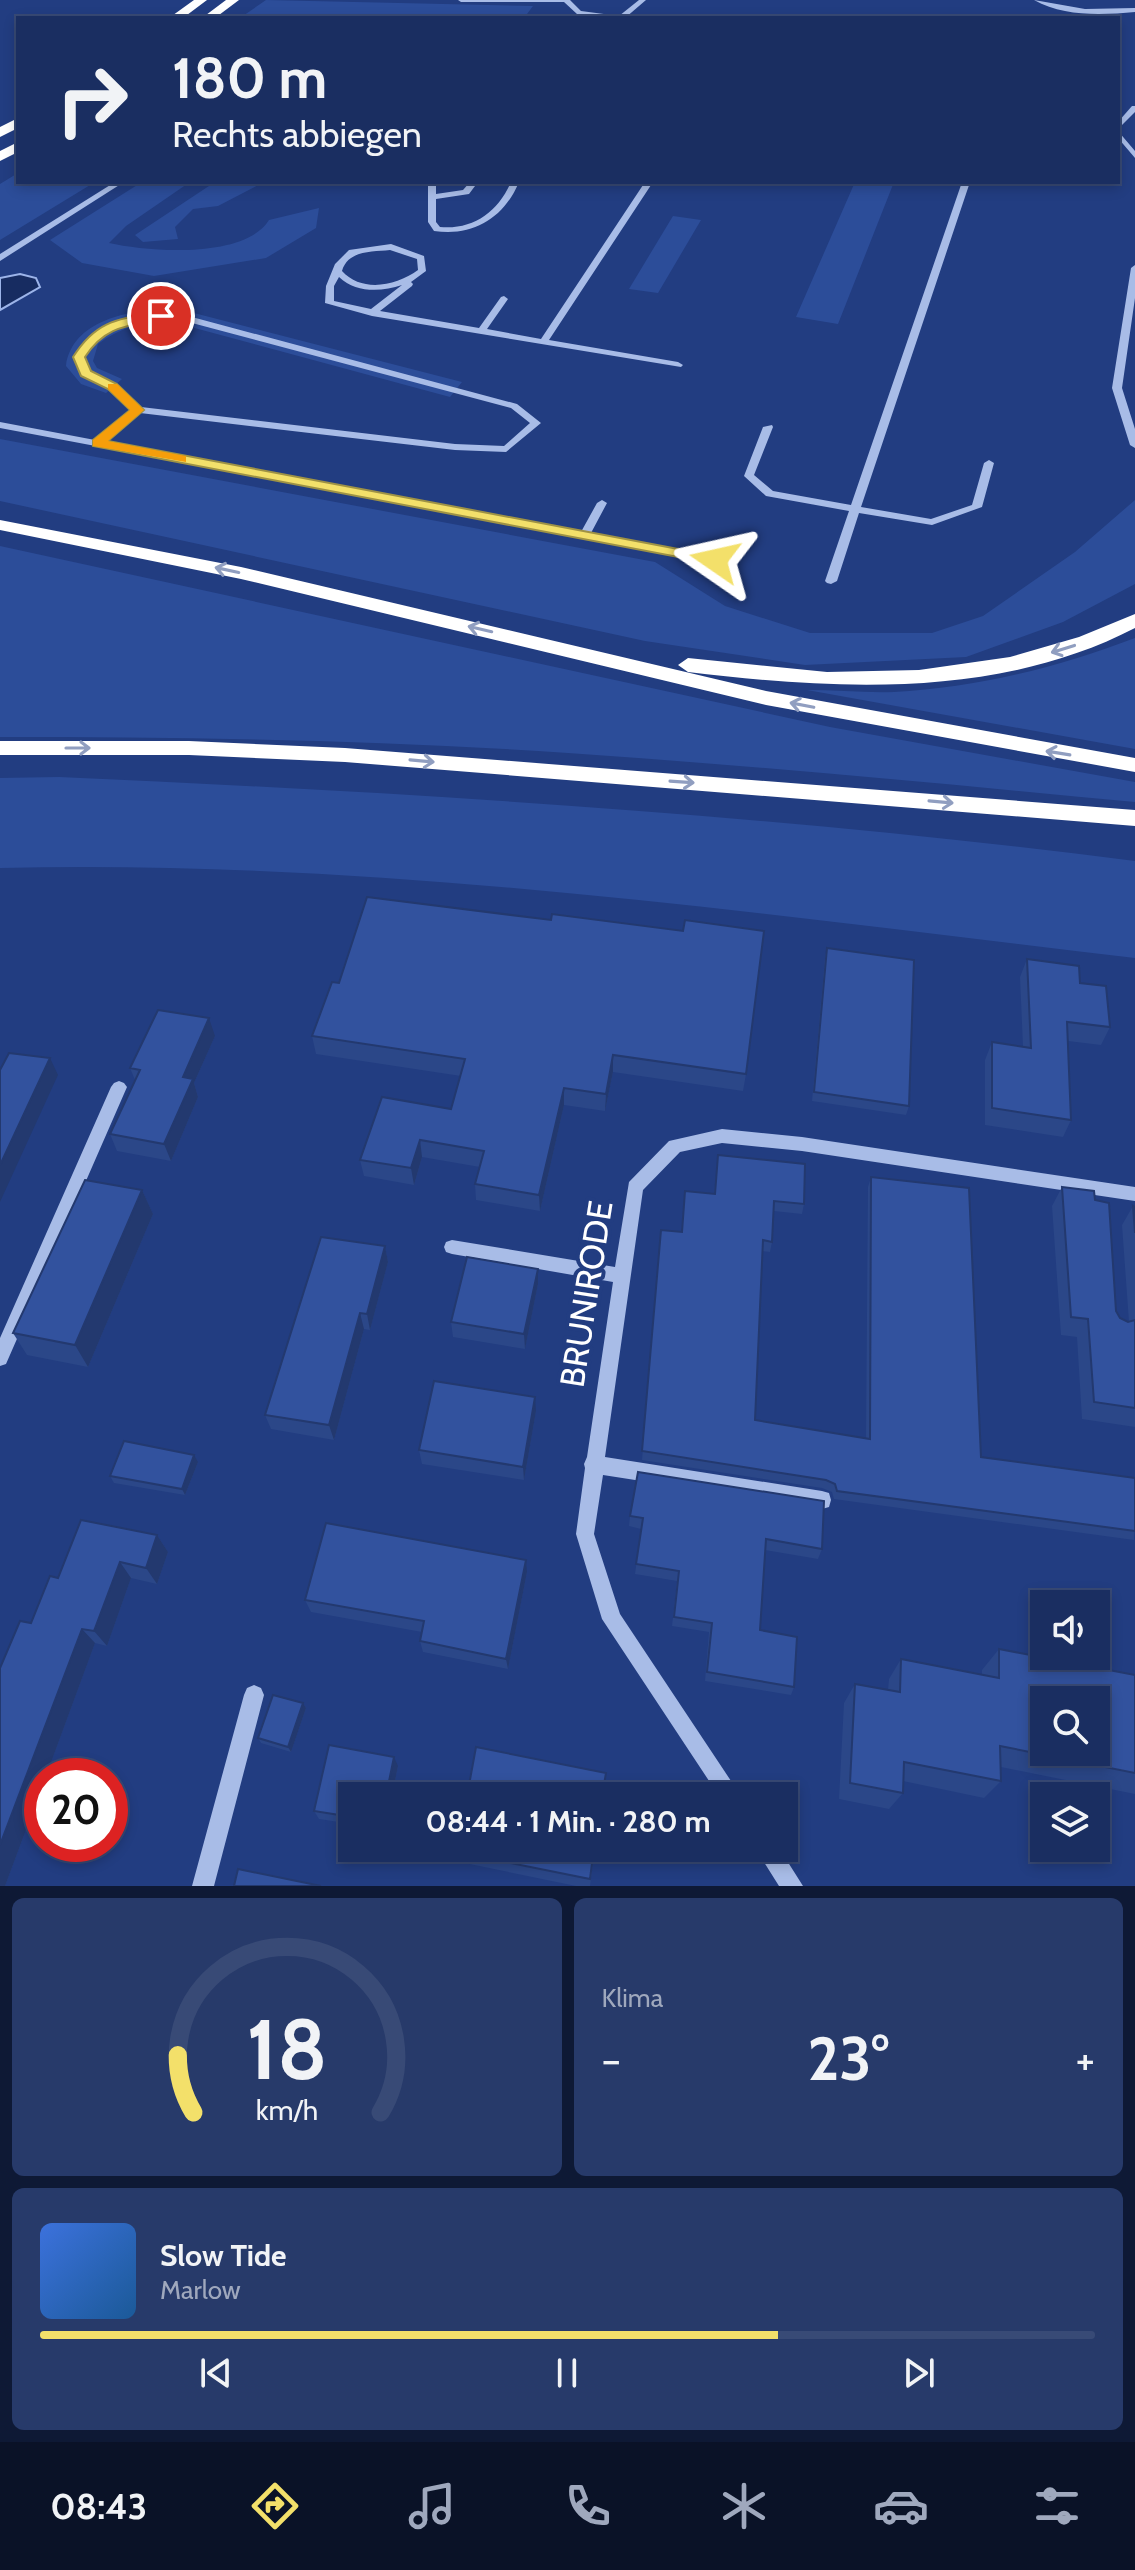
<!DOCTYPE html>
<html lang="de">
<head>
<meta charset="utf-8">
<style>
  :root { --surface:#1a2e61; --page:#273a6a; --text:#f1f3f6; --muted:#9fa8bd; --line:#384a76; --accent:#f3e06a }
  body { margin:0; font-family:Cabin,sans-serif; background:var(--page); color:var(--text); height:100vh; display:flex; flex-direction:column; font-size:30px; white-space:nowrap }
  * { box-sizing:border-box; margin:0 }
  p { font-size:26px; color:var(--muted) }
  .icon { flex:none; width:44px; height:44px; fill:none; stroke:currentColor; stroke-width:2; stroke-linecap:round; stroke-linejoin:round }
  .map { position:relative; height:1886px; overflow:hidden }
  .side { display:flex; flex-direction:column; gap:12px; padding:12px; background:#0e1935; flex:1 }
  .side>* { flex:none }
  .hud { position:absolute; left:16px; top:16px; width:1104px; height:168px; border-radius:0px; box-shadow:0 4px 12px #0003,0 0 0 2px var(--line); background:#1a2e61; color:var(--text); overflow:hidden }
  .tools { position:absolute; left:1030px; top:1590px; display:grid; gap:16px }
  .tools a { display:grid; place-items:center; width:80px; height:80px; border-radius:0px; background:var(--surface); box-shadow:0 4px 12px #0003,0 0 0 2px var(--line); font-size:40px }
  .speed { position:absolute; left:24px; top:1758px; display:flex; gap:16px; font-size:40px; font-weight:700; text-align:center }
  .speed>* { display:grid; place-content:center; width:104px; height:104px; border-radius:50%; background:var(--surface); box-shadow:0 4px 12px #0003,0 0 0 2px var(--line); line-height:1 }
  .speed .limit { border:12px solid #d22; background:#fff; color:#111 }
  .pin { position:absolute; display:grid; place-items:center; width:68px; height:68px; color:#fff; margin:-34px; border:4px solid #fff; border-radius:50%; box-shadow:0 2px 8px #0007 }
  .me { position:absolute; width:88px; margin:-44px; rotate:281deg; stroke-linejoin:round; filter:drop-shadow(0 0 6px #0008) }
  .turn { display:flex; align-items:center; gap:28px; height:168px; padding:0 24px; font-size:36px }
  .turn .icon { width:104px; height:104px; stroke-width:2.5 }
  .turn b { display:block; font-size:56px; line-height:68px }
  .big { font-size:60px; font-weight:700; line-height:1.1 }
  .side .card { flex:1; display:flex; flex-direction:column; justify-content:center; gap:12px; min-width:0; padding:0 28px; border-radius:12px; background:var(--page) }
  .side .dial { align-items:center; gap:0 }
  .dial svg { height:208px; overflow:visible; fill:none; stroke:var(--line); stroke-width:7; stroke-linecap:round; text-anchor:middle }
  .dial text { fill:var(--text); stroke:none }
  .song { display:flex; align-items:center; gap:24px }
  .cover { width:96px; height:96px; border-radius:12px; background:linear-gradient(135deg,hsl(220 70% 55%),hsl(210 70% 35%)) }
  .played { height:8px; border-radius:4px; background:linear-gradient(90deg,var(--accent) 70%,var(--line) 70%) }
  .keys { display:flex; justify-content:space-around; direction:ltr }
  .heat { display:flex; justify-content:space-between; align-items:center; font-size:44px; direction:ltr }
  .side .tiles { flex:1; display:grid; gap:12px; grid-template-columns:1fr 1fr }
  .card:last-child { grid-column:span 2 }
  .trip { position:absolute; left:338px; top:1782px; width:460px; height:80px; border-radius:0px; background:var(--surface); box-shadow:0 4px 12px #0003,0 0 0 2px var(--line); font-weight:700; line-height:80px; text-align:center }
  .tab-bar { display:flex; height:128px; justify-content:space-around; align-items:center; background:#0a1227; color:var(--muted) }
  .tab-bar .icon { width:56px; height:56px }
  .tab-bar .current { color:var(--accent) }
  .tab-bar b { font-size:36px; color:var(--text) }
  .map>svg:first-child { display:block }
  .green { fill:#2c4d99 }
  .water { fill:#172c61; stroke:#9cb4e9; stroke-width:2 }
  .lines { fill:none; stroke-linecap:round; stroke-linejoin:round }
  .minor { fill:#a8bce7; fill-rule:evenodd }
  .highway { fill:#fff; fill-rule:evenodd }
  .wall { fill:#2b4788 }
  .shaded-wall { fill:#23396f }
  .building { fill:#32529e; stroke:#23396f; stroke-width:2; fill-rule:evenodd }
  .oneway { stroke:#909ec0 }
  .route { fill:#f3e06a; stroke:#9e9245; stroke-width:2 }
  .slow { fill:#f59e0b }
  .labels { text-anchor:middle; stroke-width:8; stroke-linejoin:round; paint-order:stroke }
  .near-street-label { font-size:34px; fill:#fff; stroke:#223d81 }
</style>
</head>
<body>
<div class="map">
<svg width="1135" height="1886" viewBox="0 0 1135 1886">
  <rect width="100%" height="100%" fill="#223d81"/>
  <path class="green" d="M266,0L533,6L524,18H240Z
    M18,173V182H95L0,240V184Z
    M142,182H190L126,226L109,243C149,252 245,259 269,220L319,208L316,228L266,258L154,276L82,263L50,240Z
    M215,182H264L218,206L193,209L175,227L178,239L143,242L135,235Z
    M855,182H894L838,324L796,317Z
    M673,216L701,220L658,293L629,289Z
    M168,309L190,312L462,382L450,397L176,323C147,321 122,326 98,344L93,361L97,368L122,379L106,393L81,384L66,366C72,320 130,310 168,309Z
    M0,439L655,562L725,606L810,633H932L983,616L1075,552L1135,500V584L1063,622L966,657L805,665L645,641L0,501Z
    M0,546L830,727L1135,782V802C946,784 758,766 568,753C379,740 190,737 0,737Z
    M1135,638V749L807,690C836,690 865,693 894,692C976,688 1059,667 1135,638Z
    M59,777C419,793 778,815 1135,861V958C759,914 379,859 0,868V778Z"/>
  <path class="water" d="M20,274L36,278L40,287L0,310V278Z"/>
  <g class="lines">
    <path class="minor" d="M458,0H570L581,11L619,16L639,0H646L625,18L577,14L564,2H461Z
      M1034,0L1085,9L1135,8V12C1102,15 1064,17 1034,0Z
      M1132,106H1135V112L1118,129V122Z
      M1118,131L1135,151V158L1118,138Z
      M115,182H124L0,261V254Z
      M428,182H436V194L463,190L470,182H478L469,194L436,199V222L440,227C473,230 498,212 511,182H519C504,218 473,237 434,231L428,222Z
      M645,182H653L549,340L678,362L683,365L681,367L372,316L325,303L326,286L335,264L349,250L391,244L424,256L426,271L411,282L413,284L412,286L380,311L479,328L501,297L504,296L508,299L487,329L541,339ZM390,250L417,259L418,270C396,286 362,293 342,271C348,250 372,252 390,250ZM339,277C356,293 381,292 402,285L371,309L334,301V286Z
      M962,182H970L861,507L931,519L972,505L984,463L989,460L994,463L982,507L932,525L859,513L837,581L831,584L827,583L825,581L849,511L766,496L744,476L763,427L772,425L773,427L754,475L773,491L851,505Z
      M1135,265V298L1122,388L1135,429V448L1130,445L1112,388L1131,268Z
      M145,313H177L517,404L541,423L506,452L455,450L140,413L105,442L581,532L597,503L602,500L607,503L591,533L715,557L720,560L715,563L0,428V422L95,440L132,410L109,388L82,375L74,357C93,331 115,321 145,313ZM145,319H177L511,408L530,423L504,446L455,444L141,407L115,384L89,371L84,357C99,335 120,325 145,319Z
      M119,1081L124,1083L127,1087L6,1364L0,1366V1338L111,1087L114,1083Z
      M722,1129L802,1137L1135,1187V1201L802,1151L722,1143L680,1152L643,1190L605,1457L822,1491L829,1493L831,1500L829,1507L822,1509L603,1475L594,1534L620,1614L741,1796H719L602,1619L576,1534L585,1468L584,1464L587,1457L613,1282L452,1254L446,1252L444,1247L446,1242L452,1240L615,1267L629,1182L669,1141Z
      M254,1685L261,1688L264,1695L214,1886H192L244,1695L247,1688Z
      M755,1848H779L803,1886H779Z"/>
    <path class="highway" d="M194,0H207L183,18H169Z
      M226,0H239L215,18H202Z
      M18,118V128L0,137V127Z
      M18,142V152L0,161V151Z
      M0,520L241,567L766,691L1135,758V772L766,705L241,579L0,530Z
      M1135,614V628C998,699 836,690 688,672L678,665L688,658L827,672L919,670L1010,657L1079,637Z
      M0,741H189L345,748L1135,810V826L345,762L189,755H0Z"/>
  </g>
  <path class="wall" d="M827,948L909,1106L906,1115L812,1101L825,957Z
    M1027,959L1080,983L1110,1027L1101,1045L1068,1041L1071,1120L1063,1137L985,1125V1060L992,1042L1023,1047L1020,977Z
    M332,982L746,1074L743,1091L613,1072L605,1111L564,1105L540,1211L476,1200L475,1184L480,1167L422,1157L414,1185L364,1176L360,1160L451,1109L461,1076L316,1054L312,1036Z
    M215,1036L194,1083L198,1097L171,1161L117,1151L110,1134L135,1080L130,1068Z
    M718,1155L804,1204L802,1214L774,1211L772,1242L770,1252L762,1251L755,1420L866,1439L868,1187L871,1177L981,1457L1135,1478L1134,1540L834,1499L832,1492L822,1488L642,1460L661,1230L681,1232L714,1194Z
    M1062,1187L1095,1200L1116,1311L1120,1318L1129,1322L1122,1225L1133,1206L1135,1207V1427L1082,1419L1077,1337L1061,1335L1052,1206Z
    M142,1190L153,1214L88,1367L27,1355L13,1333Z
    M385,1246L388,1262L370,1330L364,1329L334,1440L271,1429L265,1415Z
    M538,1284L525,1349L453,1337L451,1322Z
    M536,1411L524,1480L422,1464L419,1450Z
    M198,1462L185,1495L114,1483L110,1476Z
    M630,1516L822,1549L818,1559L765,1550L760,1630L794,1687L791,1695L705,1681L709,1632L672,1626L677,1581L635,1574L641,1529L629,1526Z
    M157,1535L168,1552L157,1584L131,1578L107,1646L95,1643L46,1776H42V1787L5,1886H0L31,1623L58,1578Z
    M527,1572L508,1669L423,1652L420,1641L422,1632L311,1612L305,1600Z
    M999,1649L1135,1675V1794L1001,1767V1781L984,1798L903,1781V1793L889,1809L839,1799L844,1703L855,1684L888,1690L889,1679L901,1659L982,1674V1670Z
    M303,1703L306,1708L291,1752L261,1743L258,1738Z
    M398,1766L392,1796H352V1824L319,1819L314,1811Z
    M595,1848L590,1886H576L460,1862L456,1852Z"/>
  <path class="shaded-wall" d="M209,1018L215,1036L194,1083L198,1097L171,1161L164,1144L183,1077Z
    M613,1055V1072L605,1111L606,1094Z
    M50,1058L58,1075L0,1202V1165Z
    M564,1088V1105L540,1211L539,1195Z
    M420,1140L422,1157L414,1185L411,1168Z
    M142,1190L153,1214L88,1367L75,1345Z
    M385,1246L388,1262L370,1330L367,1314Z
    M538,1269V1284L525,1349L524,1334Z
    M360,1313L364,1329L334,1440L329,1425Z
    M535,1397L536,1411L524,1480L523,1467Z
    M194,1455L198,1462L185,1495L182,1489Z
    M157,1535L168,1552L157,1584L146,1568Z
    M526,1560L527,1572L508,1669L506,1659Z
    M120,1562L131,1578L107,1646L94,1631Z
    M82,1629L95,1643L46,1776H42V1787L5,1886H0V1845Z
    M303,1703L306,1708L291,1752L288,1747Z
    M394,1757L398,1766L392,1796H386Z"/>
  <path class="building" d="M367,897L551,920L552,914L683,931L685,920L764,931L746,1074L613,1055L606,1094L564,1088L539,1195L475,1184L484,1151L420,1140L411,1168L360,1160L382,1097L451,1109L465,1059L312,1036L332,982L339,983Z
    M827,948L914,960L909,1106L814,1092Z
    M1027,959L1079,966L1080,983L1106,986L1110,1027L1067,1022L1071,1120L992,1108V1042L1031,1048Z
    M158,1010L209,1018L183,1077L193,1079L164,1144L110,1134L140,1070L130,1068Z
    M9,1053L50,1058L0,1165V1070Z
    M718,1155L805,1164L804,1204L774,1201L772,1242L763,1240L755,1420L870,1439L871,1177L969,1188L981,1457L1135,1478V1531L837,1491L835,1484L826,1480L642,1451L661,1230L682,1232L685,1191L715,1194Z
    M85,1180L142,1190L75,1345L13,1333Z
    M1062,1187L1094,1191L1095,1200L1109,1203L1116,1311L1120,1318L1128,1322L1135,1320V1408L1094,1402L1088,1319L1071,1317Z
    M1133,1206L1135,1207V1233Z
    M321,1237L385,1246L367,1314L360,1313L329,1425L265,1415Z
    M467,1257L538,1269L524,1334L451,1322Z
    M434,1381L535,1397L523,1467L419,1450Z
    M124,1441L194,1455L182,1489L110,1476Z
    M638,1472L824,1501L822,1549L766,1539L760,1630L797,1637L794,1687L707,1672L712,1623L674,1617L679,1571L636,1564L643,1518L630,1516Z
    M81,1520L157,1535L146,1568L120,1562L94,1631L82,1629L0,1845V1668L20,1621L31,1623L50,1576L58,1578Z
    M326,1523L526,1560L506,1659L420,1641L424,1621L305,1600Z
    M999,1649L1135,1675V1773L1000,1746L1001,1781L904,1762L903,1793L850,1783L855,1684L900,1692L901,1659L999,1678ZM1044,1700H1096V1752H1044Z
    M273,1695L303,1703L288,1747L258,1738Z
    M329,1745L394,1757L386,1796H352V1817L314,1811Z
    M476,1747L606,1773L602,1796H467Z
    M457,1848H594L590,1879L456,1852Z
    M238,1869L321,1886H234Z"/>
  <defs><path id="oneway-shaft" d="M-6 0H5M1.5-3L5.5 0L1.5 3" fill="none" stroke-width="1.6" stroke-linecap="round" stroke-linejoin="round" transform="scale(2)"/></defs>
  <g class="oneway">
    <use href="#oneway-shaft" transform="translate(227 570) rotate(-168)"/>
    <use href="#oneway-shaft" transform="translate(480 629) rotate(-167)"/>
    <use href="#oneway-shaft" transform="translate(1063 649) rotate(163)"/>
    <use href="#oneway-shaft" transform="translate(802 705) rotate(-169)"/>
    <use href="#oneway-shaft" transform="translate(78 748)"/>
    <use href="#oneway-shaft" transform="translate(1058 753) rotate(-171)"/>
    <use href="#oneway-shaft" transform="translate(422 761) rotate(5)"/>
    <use href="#oneway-shaft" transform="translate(682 782) rotate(4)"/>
    <use href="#oneway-shaft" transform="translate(941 802) rotate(5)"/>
  </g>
  <path class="route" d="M161,312L166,314V318C131,326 106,324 85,357L91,371L117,384L144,410L108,441L715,556L722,560L715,564L93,446V440L130,410L108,389L81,376L73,357C97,319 119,319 161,312Z"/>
  <path class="slow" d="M108,384H117L144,410L108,441L186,456V462L93,446V440L130,410L108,389Z"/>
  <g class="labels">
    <g class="near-street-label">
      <text transform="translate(586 1294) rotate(-81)" y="12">BRUNIRODE</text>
    </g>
  </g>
</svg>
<div class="tools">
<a><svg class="icon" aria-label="sound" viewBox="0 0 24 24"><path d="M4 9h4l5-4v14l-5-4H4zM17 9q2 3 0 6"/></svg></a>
<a><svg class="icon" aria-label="search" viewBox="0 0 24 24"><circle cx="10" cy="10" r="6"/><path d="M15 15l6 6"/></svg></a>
<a><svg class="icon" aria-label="layers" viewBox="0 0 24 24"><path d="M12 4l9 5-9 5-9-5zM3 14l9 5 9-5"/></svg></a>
</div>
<div class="speed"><div class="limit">20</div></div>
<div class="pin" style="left:161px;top:316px;background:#d93025"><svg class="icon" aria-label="arrive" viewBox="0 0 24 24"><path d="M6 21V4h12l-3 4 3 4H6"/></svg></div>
<svg class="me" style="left:715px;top:560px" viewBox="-20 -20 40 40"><path d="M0-17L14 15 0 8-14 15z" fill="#f3e06a" stroke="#fff" stroke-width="4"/></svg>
<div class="trip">08:44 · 1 Min. · 280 m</div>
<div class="hud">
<div class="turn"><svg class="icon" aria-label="right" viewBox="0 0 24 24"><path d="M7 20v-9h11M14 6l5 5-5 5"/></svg><div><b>180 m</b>Rechts abbiegen</div></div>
</div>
</div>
<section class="side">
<div class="tiles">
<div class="card dial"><svg viewBox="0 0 100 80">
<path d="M14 69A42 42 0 1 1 86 69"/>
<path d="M14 69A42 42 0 0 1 8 47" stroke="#f3e06a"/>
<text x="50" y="56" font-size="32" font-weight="700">18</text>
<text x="50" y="72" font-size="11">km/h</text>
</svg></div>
<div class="card"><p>Klima</p>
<div class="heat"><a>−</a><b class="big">23°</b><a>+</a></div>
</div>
<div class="card">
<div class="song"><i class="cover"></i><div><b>Slow Tide</b><p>Marlow</p></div></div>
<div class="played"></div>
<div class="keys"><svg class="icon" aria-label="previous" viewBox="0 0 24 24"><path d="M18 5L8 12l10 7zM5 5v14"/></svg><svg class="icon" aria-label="pause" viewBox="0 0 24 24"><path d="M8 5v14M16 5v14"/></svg><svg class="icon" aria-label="next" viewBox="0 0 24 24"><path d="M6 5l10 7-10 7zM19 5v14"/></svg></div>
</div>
</div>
</section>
<nav class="tab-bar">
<b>08:43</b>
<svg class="icon current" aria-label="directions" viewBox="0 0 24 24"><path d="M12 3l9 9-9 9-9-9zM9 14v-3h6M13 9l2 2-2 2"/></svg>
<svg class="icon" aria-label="music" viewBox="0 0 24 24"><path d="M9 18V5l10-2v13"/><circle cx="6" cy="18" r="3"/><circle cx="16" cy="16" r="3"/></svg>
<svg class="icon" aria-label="phone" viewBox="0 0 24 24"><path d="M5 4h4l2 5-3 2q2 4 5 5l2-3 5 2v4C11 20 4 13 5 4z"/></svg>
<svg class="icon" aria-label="climate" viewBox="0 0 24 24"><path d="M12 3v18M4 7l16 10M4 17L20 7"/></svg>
<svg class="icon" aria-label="car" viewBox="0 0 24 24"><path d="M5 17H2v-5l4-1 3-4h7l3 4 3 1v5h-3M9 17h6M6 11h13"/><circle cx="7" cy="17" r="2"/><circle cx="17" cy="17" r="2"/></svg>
<svg class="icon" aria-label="filters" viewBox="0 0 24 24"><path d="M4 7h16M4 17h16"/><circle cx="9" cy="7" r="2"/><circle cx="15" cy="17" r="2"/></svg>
</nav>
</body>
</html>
